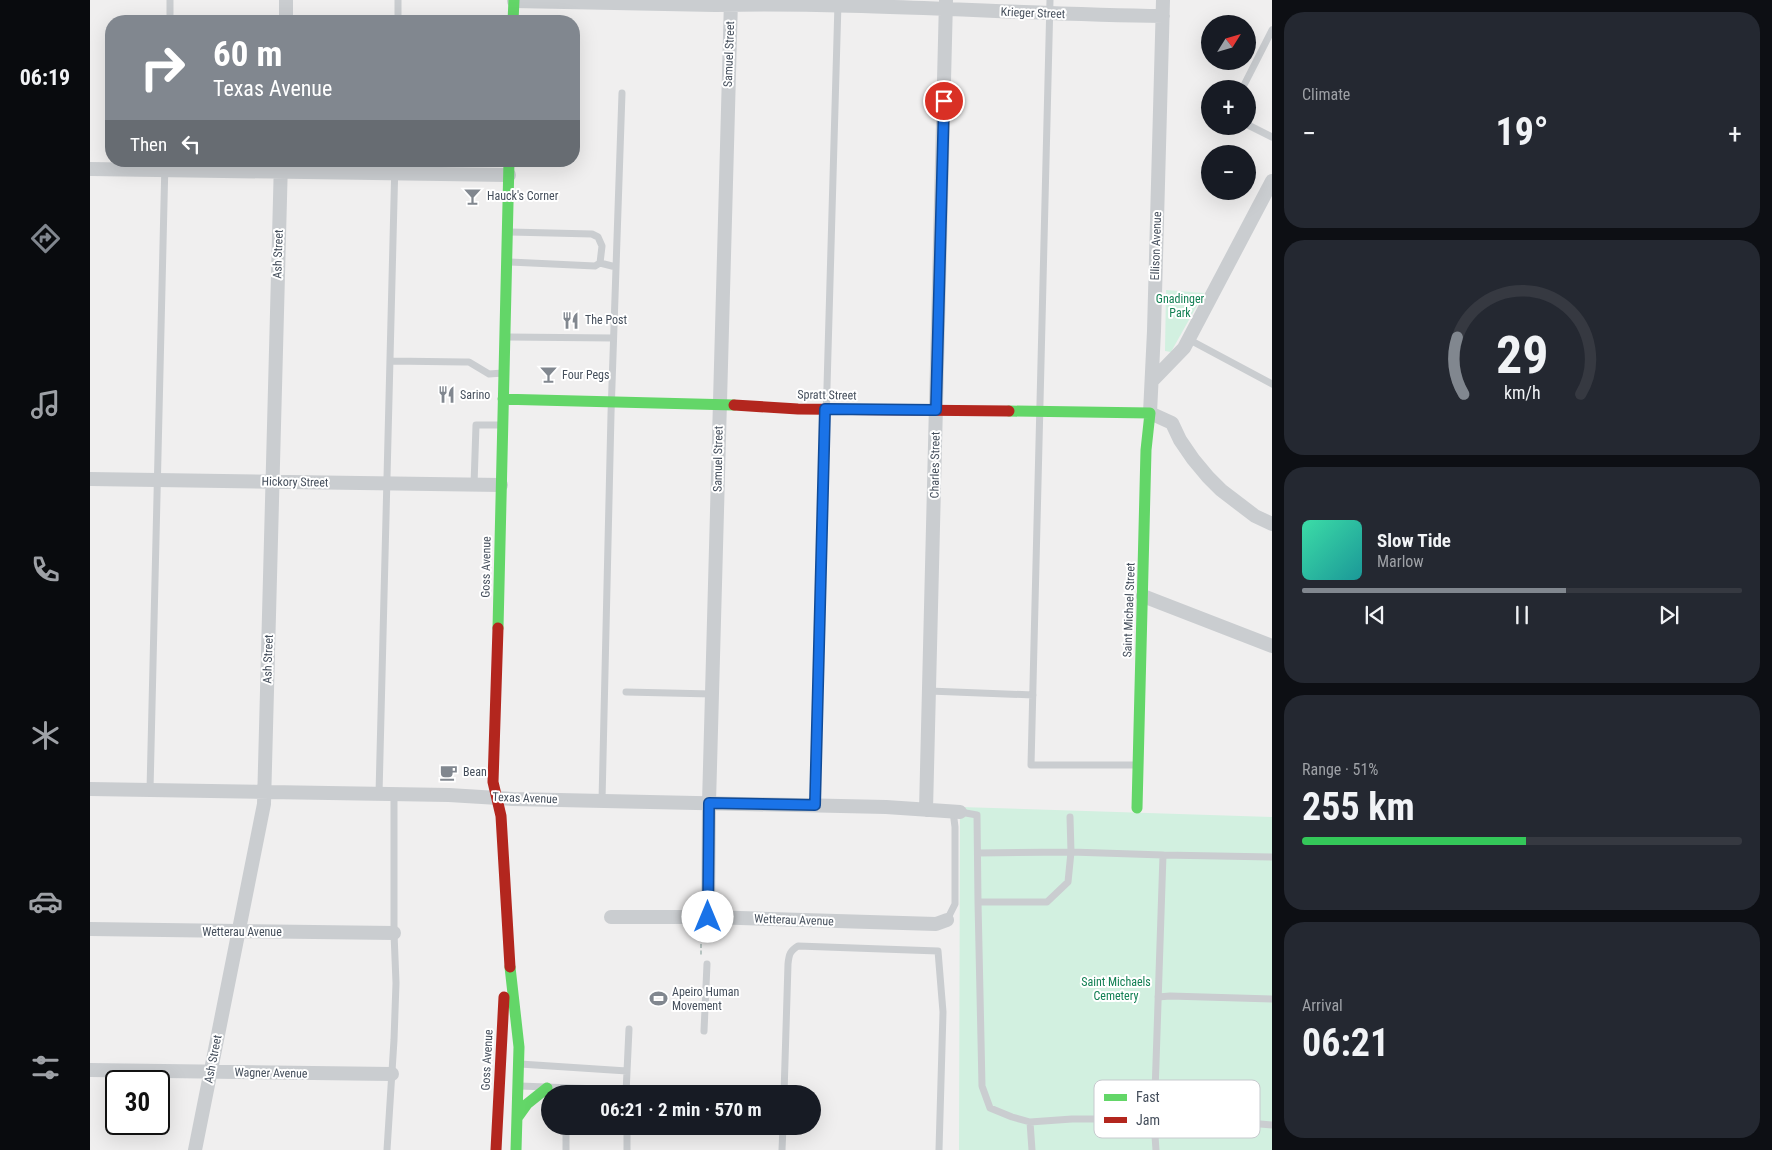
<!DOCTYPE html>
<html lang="en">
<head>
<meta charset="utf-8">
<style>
  :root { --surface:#171b24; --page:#242831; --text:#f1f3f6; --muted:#9ea1a6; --line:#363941; --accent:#81878f }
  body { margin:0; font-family:"Roboto Condensed",sans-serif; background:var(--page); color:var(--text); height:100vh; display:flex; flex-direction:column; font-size:19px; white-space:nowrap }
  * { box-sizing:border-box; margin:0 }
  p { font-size:16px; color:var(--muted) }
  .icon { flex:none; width:28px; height:28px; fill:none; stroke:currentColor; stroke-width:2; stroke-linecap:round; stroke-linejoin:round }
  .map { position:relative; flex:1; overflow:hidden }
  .drawer { display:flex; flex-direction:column; gap:12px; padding:12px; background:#0d0f14; width:500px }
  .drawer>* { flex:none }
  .top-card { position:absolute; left:15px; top:15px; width:475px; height:152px; border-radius:20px; box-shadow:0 5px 20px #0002; background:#81878f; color:#fff; overflow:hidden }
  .needle { width:32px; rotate:53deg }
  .controls { position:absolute; left:1111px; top:15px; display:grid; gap:10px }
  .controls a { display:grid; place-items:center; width:55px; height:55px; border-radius:50%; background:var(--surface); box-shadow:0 5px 20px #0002; font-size:25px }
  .speed { position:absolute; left:15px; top:1070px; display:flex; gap:10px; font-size:25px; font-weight:700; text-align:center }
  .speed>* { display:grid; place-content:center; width:65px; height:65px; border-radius:50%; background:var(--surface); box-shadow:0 5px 20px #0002; line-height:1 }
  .speed .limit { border:2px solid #111; border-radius:8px; background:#fff; color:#111 }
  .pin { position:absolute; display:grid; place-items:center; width:42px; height:42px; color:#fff; margin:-21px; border:2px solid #fff; border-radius:50%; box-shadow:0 1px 5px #0007 }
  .me { position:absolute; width:55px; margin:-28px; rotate:0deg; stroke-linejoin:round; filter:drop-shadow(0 0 4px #0008) }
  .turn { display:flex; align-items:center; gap:18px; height:105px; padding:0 25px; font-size:22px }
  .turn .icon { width:65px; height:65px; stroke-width:2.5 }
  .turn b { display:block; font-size:35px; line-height:42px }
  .then { display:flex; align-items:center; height:48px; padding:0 25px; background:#0003; gap:10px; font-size:19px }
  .big { font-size:38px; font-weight:700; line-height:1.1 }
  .drawer .card { flex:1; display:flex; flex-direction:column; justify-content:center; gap:8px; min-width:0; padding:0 18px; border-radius:20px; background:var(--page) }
  .drawer .dial { align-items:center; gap:0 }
  .dial svg { height:130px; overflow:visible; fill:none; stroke:var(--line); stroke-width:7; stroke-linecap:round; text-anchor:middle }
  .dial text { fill:var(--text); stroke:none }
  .song { display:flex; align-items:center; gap:15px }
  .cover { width:60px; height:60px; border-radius:8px; background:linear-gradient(135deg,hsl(160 70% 55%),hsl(180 70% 35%)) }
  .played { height:5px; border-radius:2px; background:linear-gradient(90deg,var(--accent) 60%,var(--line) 60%) }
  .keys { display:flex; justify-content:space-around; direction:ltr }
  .heat { display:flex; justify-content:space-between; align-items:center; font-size:28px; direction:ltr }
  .charge { height:8px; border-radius:4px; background:linear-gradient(90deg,#34c759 51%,var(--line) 0) }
  .trip { position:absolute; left:451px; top:1085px; width:280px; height:50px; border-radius:25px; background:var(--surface); box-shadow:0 5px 20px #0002; font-weight:700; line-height:50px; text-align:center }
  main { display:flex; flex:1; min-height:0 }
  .tabs { display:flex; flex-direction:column; width:90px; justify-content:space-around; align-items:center; background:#090b0e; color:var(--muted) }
  .tabs .icon { width:35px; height:35px }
  .tabs .active { color:var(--accent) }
  .tabs b { font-size:22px; color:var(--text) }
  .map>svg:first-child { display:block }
  .green { fill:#d2f0e0 }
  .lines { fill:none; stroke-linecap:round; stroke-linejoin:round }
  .path { stroke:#b7c4c1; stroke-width:2; stroke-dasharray:4 2.5; stroke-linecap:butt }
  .lane { stroke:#cacdd0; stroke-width:7 }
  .street { stroke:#cacdd0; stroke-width:14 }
  .fast { stroke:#63d668; stroke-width:11 }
  .jam { stroke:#b3261e; stroke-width:11 }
  .route-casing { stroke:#114b97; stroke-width:12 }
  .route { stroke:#1a73e8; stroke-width:9 }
  .labels { text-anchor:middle; stroke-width:4; stroke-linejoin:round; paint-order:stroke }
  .street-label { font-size:12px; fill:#454f5c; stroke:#fff }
  .poi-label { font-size:12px; fill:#454f5c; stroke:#fff; text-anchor:start }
  .park-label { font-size:12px; fill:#138054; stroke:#fff }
  .key { fill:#fff; stroke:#c7cace; stroke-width:1 }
  .key-label { font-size:14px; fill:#454f5c }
</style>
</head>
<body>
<main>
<nav class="tabs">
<b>06:19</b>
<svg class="icon active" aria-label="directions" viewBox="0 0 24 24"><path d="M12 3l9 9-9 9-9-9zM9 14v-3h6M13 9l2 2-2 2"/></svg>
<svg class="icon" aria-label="music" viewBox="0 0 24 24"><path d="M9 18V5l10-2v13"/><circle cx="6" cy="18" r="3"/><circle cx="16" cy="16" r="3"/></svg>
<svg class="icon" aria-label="phone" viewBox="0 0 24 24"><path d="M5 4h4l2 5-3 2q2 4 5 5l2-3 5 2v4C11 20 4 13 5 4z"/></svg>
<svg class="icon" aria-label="climate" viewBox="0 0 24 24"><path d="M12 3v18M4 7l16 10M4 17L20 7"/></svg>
<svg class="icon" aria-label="car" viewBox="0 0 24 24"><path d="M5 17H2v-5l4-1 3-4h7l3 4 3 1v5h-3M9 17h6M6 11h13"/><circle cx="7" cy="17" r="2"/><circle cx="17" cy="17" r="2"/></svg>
<svg class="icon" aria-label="filters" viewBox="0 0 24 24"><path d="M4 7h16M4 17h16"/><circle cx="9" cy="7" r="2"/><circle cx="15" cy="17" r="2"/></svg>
</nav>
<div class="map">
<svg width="1182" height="1150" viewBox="0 0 1182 1150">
  <rect width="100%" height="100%" fill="#f0efef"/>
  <path class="green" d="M1076,290L1114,293L1081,352L1075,351Z
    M870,807L1182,817V1150H869Z"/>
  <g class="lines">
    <path class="path" d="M611,931V956"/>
    <path class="lane" d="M960,0L941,765H1046
      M80,21V0
      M308,21V0
      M1152,89L1182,30
      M1158,125L1182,137
      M420,262L505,266L510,263L512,246L508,237L502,234L420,232
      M510,263L526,267
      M418,337L523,338
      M1098,339L1182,384
      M301,361L374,362H379L399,374L413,373
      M384,485L386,425H412
      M839,691L943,695
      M536,692L622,694
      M60,790L75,161
      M289,794L305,161
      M512,801L521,414L532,93
      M725,805L748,3
      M870,812L887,815L888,902H957L978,882L981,852L1073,855L1064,1122L1066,1150
      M888,853L981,852L980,817
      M1073,855L1182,857
      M888,902L892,1086L900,1108L922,1117L940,1122L982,1119H1028L1064,1122H1147L1182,1125
      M857,920L865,904V827L863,811
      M1068,997L1080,996L1182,999
      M614,1031L617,964
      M430,1064L537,1071
      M430,1086L536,1090
      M536,1093L539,1029
      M694,1094L698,964C699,954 700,951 708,946L848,951L853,1012L849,1150
      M940,1122L942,1150
      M492,1126L537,1128
      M537,1126V1150
      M297,1150L304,1040L306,983L304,933V794
      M476,1150V1126
      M692,1150L693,1126"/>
    <path class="street" d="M1073,0L1064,331L1060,413L1082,423L1090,440L1103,459L1118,477L1131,490L1165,516L1182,524
      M424,1L625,5C775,2 924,14 1073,16
      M196,21V0
      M0,169L419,175
      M1062,381L1094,348L1182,181
      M0,479L411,485
      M1053,596L1182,646
      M0,789L359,795L423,799L796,807L870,812
      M836,810L856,0
      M521,917H618L846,924L857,920
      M618,917L619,803L641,0
      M0,929L304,933
      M0,1070L302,1074
      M105,1150L174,804L191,161"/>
    <path class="fast" d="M423,21L424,0
      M413,399L644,405
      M919,411L1060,413L1056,450L1047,808
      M408,628L419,161
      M420,967L429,1047L426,1150
      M427,1118L437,1104L457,1088"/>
    <path class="jam" d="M644,405L708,409L919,411
      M408,628L403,782L411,816L420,967
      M406,1150L414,997"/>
  </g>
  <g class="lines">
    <defs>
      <path id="route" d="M618,917L619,803L725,805L735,409L846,410L854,101"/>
    </defs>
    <use href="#route" class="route-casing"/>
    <use href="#route" class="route"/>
  </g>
  <defs>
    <symbol id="bar-bare" viewBox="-9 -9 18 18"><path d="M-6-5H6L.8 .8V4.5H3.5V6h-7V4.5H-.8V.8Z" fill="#81878f" stroke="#fff" stroke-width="2.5" paint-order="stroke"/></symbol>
    <symbol id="restaurant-bare" viewBox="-9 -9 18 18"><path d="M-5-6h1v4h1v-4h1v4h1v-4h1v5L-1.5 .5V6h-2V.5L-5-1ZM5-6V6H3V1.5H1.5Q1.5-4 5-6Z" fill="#81878f" stroke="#fff" stroke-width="2.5" paint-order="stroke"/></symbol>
    <symbol id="cafe-bare" viewBox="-9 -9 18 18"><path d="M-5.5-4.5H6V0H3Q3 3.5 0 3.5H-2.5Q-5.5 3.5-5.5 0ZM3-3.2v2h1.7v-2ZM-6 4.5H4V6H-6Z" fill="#81878f" stroke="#fff" stroke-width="2.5" paint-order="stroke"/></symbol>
    <symbol id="stadium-bare" viewBox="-9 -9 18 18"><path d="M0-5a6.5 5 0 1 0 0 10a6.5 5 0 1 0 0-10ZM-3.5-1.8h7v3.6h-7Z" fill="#81878f" stroke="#fff" stroke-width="2.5" paint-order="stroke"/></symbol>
  </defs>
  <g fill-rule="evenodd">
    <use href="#bar-bare" x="370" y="184" width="25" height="25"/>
    <use href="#restaurant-bare" x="468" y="308" width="25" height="25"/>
    <use href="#bar-bare" x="446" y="362" width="25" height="25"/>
    <use href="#restaurant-bare" x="344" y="382" width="25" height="25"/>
    <use href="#cafe-bare" x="346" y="760" width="25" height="25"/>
    <use href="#stadium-bare" x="556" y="986" width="25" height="25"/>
  </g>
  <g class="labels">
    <g class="street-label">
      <text transform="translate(943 13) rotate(2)" y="4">Krieger Street</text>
      <text transform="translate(639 54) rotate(-88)" y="4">Samuel Street</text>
      <text transform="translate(1066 246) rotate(-88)" y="4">Ellison Avenue</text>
      <text transform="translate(188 254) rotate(-88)" y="4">Ash Street</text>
      <text transform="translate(737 395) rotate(1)" y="4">Spratt Street</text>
      <text transform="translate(628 459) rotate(-89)" y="4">Samuel Street</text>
      <text transform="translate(845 465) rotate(-89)" y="4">Charles Street</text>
      <text transform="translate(205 482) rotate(1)" y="4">Hickory Street</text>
      <text transform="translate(396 567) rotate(-89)" y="4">Goss Avenue</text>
      <text transform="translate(1039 610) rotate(-88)" y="4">Saint Michael Street</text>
      <text transform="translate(178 659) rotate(-88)" y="4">Ash Street</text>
      <text transform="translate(435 798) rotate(2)" y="4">Texas Avenue</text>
      <text transform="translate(704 920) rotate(2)" y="4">Wetterau Avenue</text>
      <text x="152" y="936">Wetterau Avenue</text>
      <text transform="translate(123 1059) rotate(-79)" y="4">Ash Street</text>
      <text transform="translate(397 1060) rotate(-87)" y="4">Goss Avenue</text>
      <text transform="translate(181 1073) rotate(1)" y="4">Wagner Avenue</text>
    </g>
    <g class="poi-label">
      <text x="397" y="200">Hauck's Corner</text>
      <text x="495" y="324">The Post</text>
      <text x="472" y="379">Four Pegs</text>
      <text x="370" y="399">Sarino</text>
      <text x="373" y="776">Bean</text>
      <text x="582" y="996">Apeiro Human<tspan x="582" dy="14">Movement</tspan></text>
    </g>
    <g class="park-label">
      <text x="1090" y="303">Gnadinger<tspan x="1090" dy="14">Park</tspan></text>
      <text x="1026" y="986">Saint Michaels<tspan x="1026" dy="14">Cemetery</tspan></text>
    </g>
  </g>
  <rect x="1004" y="1080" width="166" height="58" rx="8" class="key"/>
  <rect x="1014" y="1094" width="23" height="7" fill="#63d668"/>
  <rect x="1014" y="1117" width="23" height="6" fill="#b3261e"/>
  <g class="key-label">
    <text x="1046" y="1102">Fast</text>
    <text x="1046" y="1125">Jam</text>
  </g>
</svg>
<div class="controls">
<a><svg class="needle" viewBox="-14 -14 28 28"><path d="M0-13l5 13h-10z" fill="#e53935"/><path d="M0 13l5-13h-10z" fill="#9ea1a6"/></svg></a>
<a>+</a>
<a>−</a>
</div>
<div class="speed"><div class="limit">30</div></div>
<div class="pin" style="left:854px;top:101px;background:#d93025"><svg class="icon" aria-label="arrive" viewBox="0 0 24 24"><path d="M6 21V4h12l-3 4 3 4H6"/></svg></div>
<svg class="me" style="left:618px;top:917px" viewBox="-20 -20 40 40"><circle r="19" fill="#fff"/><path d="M0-13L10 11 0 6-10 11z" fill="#1a73e8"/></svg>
<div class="trip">06:21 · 2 min · 570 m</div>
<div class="top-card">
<div class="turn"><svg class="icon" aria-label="right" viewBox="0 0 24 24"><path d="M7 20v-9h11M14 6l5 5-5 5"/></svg><div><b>60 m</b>Texas Avenue</div></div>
<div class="then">Then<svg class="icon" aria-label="left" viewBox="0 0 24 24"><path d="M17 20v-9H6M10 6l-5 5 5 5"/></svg></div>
</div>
</div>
<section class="drawer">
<div class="card"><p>Climate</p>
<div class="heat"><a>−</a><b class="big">19°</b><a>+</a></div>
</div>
<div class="card dial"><svg viewBox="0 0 100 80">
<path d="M14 69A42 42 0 1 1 86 69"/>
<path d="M14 69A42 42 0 0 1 10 34" stroke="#81878f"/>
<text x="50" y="56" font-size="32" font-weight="700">29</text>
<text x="50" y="72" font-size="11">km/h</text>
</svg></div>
<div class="card">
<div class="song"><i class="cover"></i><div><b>Slow Tide</b><p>Marlow</p></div></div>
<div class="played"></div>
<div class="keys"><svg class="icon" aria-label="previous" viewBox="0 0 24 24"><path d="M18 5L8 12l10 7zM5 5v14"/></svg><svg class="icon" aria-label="pause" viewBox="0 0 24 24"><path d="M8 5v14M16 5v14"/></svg><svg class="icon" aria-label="next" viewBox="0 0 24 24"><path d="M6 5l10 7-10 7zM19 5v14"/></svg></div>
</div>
<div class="card"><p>Range · 51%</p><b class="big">255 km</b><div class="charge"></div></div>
<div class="card"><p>Arrival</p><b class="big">06:21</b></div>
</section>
</main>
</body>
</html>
